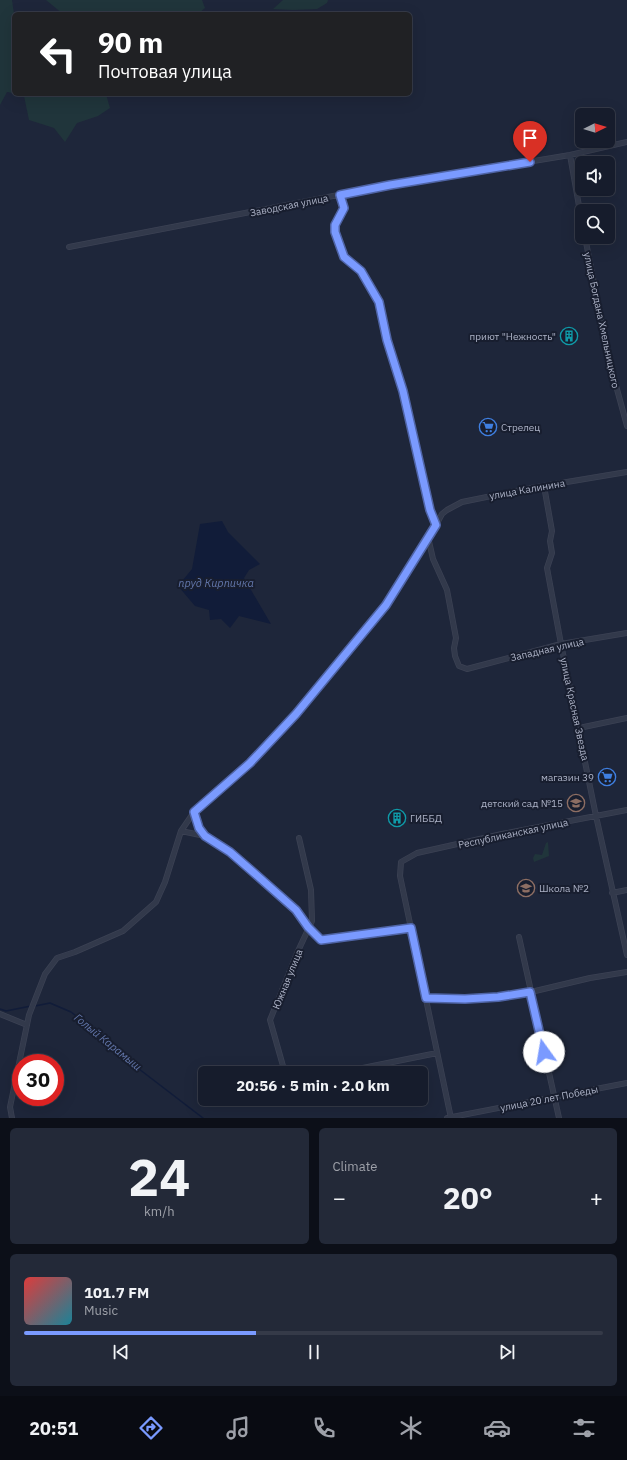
<!DOCTYPE html>
<html lang="en">
<head>
<meta charset="utf-8">
<style>
  :root { --surface:#161c2c; --page:#232938; --text:#f1f3f6; --muted:#9ea1a9; --line:#353a48; --accent:#7a9aff }
  body { margin:0; font-family:"IBM Plex Sans",sans-serif; background:var(--page); color:var(--text); height:100vh; display:flex; flex-direction:column; font-size:15px; white-space:nowrap }
  * { box-sizing:border-box; margin:0 }
  p { font-size:13px; color:var(--muted) }
  .icon { flex:none; width:22px; height:22px; fill:none; stroke:currentColor; stroke-width:2; stroke-linecap:round; stroke-linejoin:round }
  .map { position:relative; height:1118px; overflow:hidden }
  .side { display:flex; flex-direction:column; gap:10px; padding:10px; background:#0c0f18; flex:1 }
  .side>* { flex:none }
  .guide { position:absolute; left:12px; top:12px; width:400px; height:84px; border-radius:6px; box-shadow:0 4px 16px #0002,0 0 0 1px var(--line); background:#202124; color:#fff; overflow:hidden }
  .needle { width:26px; rotate:85deg }
  .tools { position:absolute; left:575px; top:108px; display:grid; gap:8px }
  .tools a { display:grid; place-items:center; width:40px; height:40px; border-radius:6px; background:var(--surface); box-shadow:0 4px 16px #0002,0 0 0 1px var(--line); font-size:20px }
  .speed { position:absolute; left:12px; top:1054px; display:flex; gap:8px; font-size:20px; font-weight:700; text-align:center }
  .speed>* { display:grid; place-content:center; width:52px; height:52px; border-radius:50%; background:var(--surface); box-shadow:0 4px 16px #0002,0 0 0 1px var(--line); line-height:1 }
  .speed .limit { border:6px solid #d22; background:#fff; color:#111 }
  .pin { position:absolute; display:grid; place-items:center; width:34px; height:34px; color:#fff; margin:-41px -17px; border-radius:50% 50% 50% 0; rotate:-45deg; box-shadow:0 0 4px #0007 }
  .pin .icon { rotate:45deg }
  .me { position:absolute; width:44px; margin:-22px; rotate:347deg; stroke-linejoin:round; filter:drop-shadow(0 0 3px #0008) }
  .turn { display:flex; align-items:center; gap:14px; height:84px; padding:0 20px; font-size:18px }
  .turn .icon { width:52px; height:52px; stroke-width:2.5 }
  .turn b { display:block; font-size:28px; line-height:34px }
  .big { font-size:30px; font-weight:800; line-height:1.1 }
  .side .card { flex:1; display:flex; flex-direction:column; justify-content:center; gap:6px; min-width:0; padding:0 14px; border-radius:6px; background:var(--page) }
  .side .dial { align-items:center; gap:0 }
  .dial b { font-size:52px; line-height:1 }
  .song { display:flex; align-items:center; gap:12px }
  .cover { width:48px; height:48px; border-radius:6px; background:linear-gradient(135deg,hsl(0 70% 55%),hsl(190 70% 35%)) }
  .played { height:4px; border-radius:2px; background:linear-gradient(90deg,var(--accent) 40%,var(--line) 40%) }
  .keys { display:flex; justify-content:space-around; direction:ltr }
  .heat { display:flex; justify-content:space-between; align-items:center; font-size:22px; direction:ltr }
  .side .tiles { flex:1; display:grid; gap:10px; grid-template-columns:1fr 1fr }
  .card:last-child { grid-column:span 2 }
  .trip { position:absolute; left:198px; top:1066px; width:230px; height:40px; border-radius:6px; background:var(--surface); box-shadow:0 4px 16px #0002,0 0 0 1px var(--line); font-weight:800; line-height:40px; text-align:center }
  .tabs { display:flex; height:64px; justify-content:space-around; align-items:center; background:#090b12; color:var(--muted) }
  .tabs .icon { width:28px; height:28px }
  .tabs .active { color:var(--accent) }
  .tabs b { font-size:18px; color:var(--text) }
  .map>svg:first-child { display:block }
  .green { fill:#20353b }
  .water { fill:#111c39 }
  .lines { fill:none; stroke-linecap:round; stroke-linejoin:round }
  .stream { stroke:#111c39; stroke-width:1.5 }
  .minor-casing { stroke:#3c4254; stroke-width:6 }
  .minor { stroke:#32394b; stroke-width:4.5 }
  .route-casing { stroke:#4f64a6; stroke-width:10 }
  .route { stroke:#7a9aff; stroke-width:7 }
  .labels { text-anchor:middle; stroke-width:4; stroke-linejoin:round; paint-order:stroke }
  .street-label { font-size:10px; fill:#adb3c7; stroke:#181e2f }
  .poi-label { font-size:10px; fill:#adb3c7; stroke:#181e2f; text-anchor:end }
  .water-label { font-size:11px; font-style:italic; fill:#6276aa; stroke:#181e2f }
</style>
</head>
<body>
<div class="map">
<svg width="627" height="1118" viewBox="0 0 627 1118">
  <rect width="100%" height="100%" fill="#1e263a"/>
  <path class="green" d="M0,0H12L14,14V93L7,92L0,105Z
    M46,0H202L205,8L198,14H63Z
    M283,0H328L327,3L317,9L293,10L273,9Z
    M16,94H106L110,108L98,116L77,123L65,142L54,128L29,120L24,96Z
    M548,842L549,856L534,862L533,858L535,854L542,855L546,843Z"/>
  <path class="water" d="M222,521L228,532L260,564L249,570L244,578L271,624L239,616L230,628L221,619L210,620L209,610L195,606L178,586L192,569L200,524Z"/>
  <g class="lines">
    <path class="stream" d="M35,1006L50,1003L71,1012L123,1052L126,1059L203,1118
      M0,1009L6,1011L31,1006"/>
    <defs>
      <path id="minor" d="M570,155L582,223
        M340,195L344,208L335,225V232L344,257L361,271L379,302L387,341L403,391L430,510L436,525L428,537L433,559L447,590L456,638L454,648L455,656L459,666L467,669L561,644L627,633
        M585,237L609,360L627,426
        M69,247L390,185L570,155L627,142
        M544,486L552,531L550,541L552,553L547,568L561,644L596,816L627,955
        M436,525L442,514L447,510L462,502L531,488L627,472
        M579,728L627,718
        M194,812L199,828L205,836
        M181,831L205,836L230,852L296,910L309,927L321,940L411,928
        M612,893L627,890
        M519,937L559,1118
        M426,998L465,999L498,997L531,992L590,978L627,972
        M0,1014L27,1025
        M285,1073L270,1020L298,951L312,921L311,890L299,838
        M338,1073L437,1053
        M12,1118L10,1107L29,1015L45,974L57,958L75,952L123,931L156,902L165,882L181,831L194,812L250,763L296,714L386,605L428,537
        M447,1118L627,1083
        M451,1118L400,876L401,862L417,853L502,834L627,810"/>
    </defs>
    <use href="#minor" class="minor-casing"/>
    <use href="#minor" class="minor"/>
  </g>
  <g class="lines">
    <defs>
      <path id="route" d="M530,162L390,185L340,195L344,208L335,225V232L344,257L361,271L379,302L387,340L403,391L430,510L436,525L386,605L296,714L250,763L194,812L199,828L205,836L230,852L253,872L296,910L308,927L321,940L411,928L426,998L465,999L498,997L530,992L544,1052"/>
    </defs>
    <use href="#route" class="route-casing"/>
    <use href="#route" class="route"/>
  </g>
  <defs>
    <symbol id="building-ring" viewBox="-11 -11 22 22"><circle r="9.5" fill="#181e2f" stroke="#0f9aa8" stroke-width="1.5"/><path d="M-4-6H4V6H1V3H-1V6H-4ZM-2.5-4.3h1.7v1.8h-1.7ZM.8-4.3h1.7v1.8H.8ZM-2.5-1h1.7V.8h-1.7ZM.8-1h1.7V.8H.8Z" fill="#0f9aa8"/></symbol>
    <symbol id="supermarket-ring" viewBox="-11 -11 22 22"><circle r="9.5" fill="#181e2f" stroke="#3f7fe0" stroke-width="1.5"/><path d="M-6-5.5h2.5l.6 2H6L4.5 2H-2.5L-4.4-4H-6ZM-1.5 3.2a1.3 1.3 0 1 0 .1 0ZM3 3.2a1.3 1.3 0 1 0 .1 0Z" fill="#3f7fe0"/></symbol>
    <symbol id="school-ring" viewBox="-11 -11 22 22"><circle r="9.5" fill="#181e2f" stroke="#8d6e63" stroke-width="1.5"/><path d="M0-5L7-2L0 1L-7-2ZM-4 1L0 2.5L4 1V4Q0 6-4 4Z" fill="#8d6e63"/></symbol>
  </defs>
  <g fill-rule="evenodd">
    <use href="#building-ring" x="559" y="326" width="20" height="20"/>
    <use href="#supermarket-ring" x="478" y="417" width="20" height="20"/>
    <use href="#supermarket-ring" x="597" y="767" width="20" height="20"/>
    <use href="#school-ring" x="566" y="793" width="20" height="20"/>
    <use href="#building-ring" x="387" y="808" width="20" height="20"/>
    <use href="#school-ring" x="516" y="878" width="20" height="20"/>
  </g>
  <g class="labels">
    <g class="street-label">
      <text transform="translate(289 205) rotate(-11)" y="4">Заводская улица</text>
      <text transform="translate(602 320) rotate(78)" y="4">улица Богдана Хмельницкого</text>
      <text transform="translate(527 489) rotate(-10)" y="4">улица Калинина</text>
      <text transform="translate(547 649) rotate(-13)" y="4">Западная улица</text>
      <text transform="translate(575 709) rotate(78)" y="4">улица Красная Звезда</text>
      <text transform="translate(513 833) rotate(-12)" y="4">Республиканская улица</text>
      <text transform="translate(287 979) rotate(-68)" y="4">Южная улица</text>
      <text transform="translate(549 1098) rotate(-11)" y="4">улица 20 лет Победы</text>
    </g>
    <g class="poi-label">
      <text x="556" y="340">приют "Нежность"</text>
      <text x="501" y="431" text-anchor="start">Стрелец</text>
      <text x="594" y="781">магазин 39</text>
      <text x="563" y="807">детский сад №15</text>
      <text x="410" y="822" text-anchor="start">ГИББД</text>
      <text x="539" y="892" text-anchor="start">Школа №2</text>
    </g>
    <g class="water-label">
      <text x="216" y="587">пруд Кирпичка</text>
      <text transform="translate(108 1042) rotate(39)" y="4">Голый Карамыш</text>
    </g>
  </g>
</svg>
<div class="tools">
<a><svg class="needle" viewBox="-14 -14 28 28"><path d="M0-13l5 13h-10z" fill="#e53935"/><path d="M0 13l5-13h-10z" fill="#9ea1a9"/></svg></a>
<a><svg class="icon" aria-label="sound" viewBox="0 0 24 24"><path d="M4 9h4l5-4v14l-5-4H4zM17 9q2 3 0 6"/></svg></a>
<a><svg class="icon" aria-label="search" viewBox="0 0 24 24"><circle cx="10" cy="10" r="6"/><path d="M15 15l6 6"/></svg></a>
</div>
<div class="speed"><div class="limit">30</div></div>
<div class="pin" style="left:530px;top:162px;background:#d93025"><svg class="icon" aria-label="arrive" viewBox="0 0 24 24"><path d="M6 21V4h12l-3 4 3 4H6"/></svg></div>
<svg class="me" style="left:544px;top:1052px" viewBox="-20 -20 40 40"><circle r="19" fill="#fff"/><path d="M0-13L10 11 0 6-10 11z" fill="#7a9aff"/></svg>
<div class="trip">20:56 · 5 min · 2.0 km</div>
<div class="guide">
<div class="turn"><svg class="icon" aria-label="left" viewBox="0 0 24 24"><path d="M17 20v-9H6M10 6l-5 5 5 5"/></svg><div><b>90 m</b>Почтовая улица</div></div>
</div>
</div>
<section class="side">
<div class="tiles">
<div class="card dial"><b>24</b><p>km/h</p></div>
<div class="card"><p>Climate</p>
<div class="heat"><a>−</a><b class="big">20°</b><a>+</a></div>
</div>
<div class="card">
<div class="song"><i class="cover"></i><div><b>101.7 FM</b><p>Music</p></div></div>
<div class="played"></div>
<div class="keys"><svg class="icon" aria-label="previous" viewBox="0 0 24 24"><path d="M18 5L8 12l10 7zM5 5v14"/></svg><svg class="icon" aria-label="pause" viewBox="0 0 24 24"><path d="M8 5v14M16 5v14"/></svg><svg class="icon" aria-label="next" viewBox="0 0 24 24"><path d="M6 5l10 7-10 7zM19 5v14"/></svg></div>
</div>
</div>
</section>
<nav class="tabs">
<b>20:51</b>
<svg class="icon active" aria-label="directions" viewBox="0 0 24 24"><path d="M12 3l9 9-9 9-9-9zM9 14v-3h6M13 9l2 2-2 2"/></svg>
<svg class="icon" aria-label="music" viewBox="0 0 24 24"><path d="M9 18V5l10-2v13"/><circle cx="6" cy="18" r="3"/><circle cx="16" cy="16" r="3"/></svg>
<svg class="icon" aria-label="phone" viewBox="0 0 24 24"><path d="M5 4h4l2 5-3 2q2 4 5 5l2-3 5 2v4C11 20 4 13 5 4z"/></svg>
<svg class="icon" aria-label="climate" viewBox="0 0 24 24"><path d="M12 3v18M4 7l16 10M4 17L20 7"/></svg>
<svg class="icon" aria-label="car" viewBox="0 0 24 24"><path d="M5 17H2v-5l4-1 3-4h7l3 4 3 1v5h-3M9 17h6M6 11h13"/><circle cx="7" cy="17" r="2"/><circle cx="17" cy="17" r="2"/></svg>
<svg class="icon" aria-label="filters" viewBox="0 0 24 24"><path d="M4 7h16M4 17h16"/><circle cx="9" cy="7" r="2"/><circle cx="15" cy="17" r="2"/></svg>
</nav>
</body>
</html>
